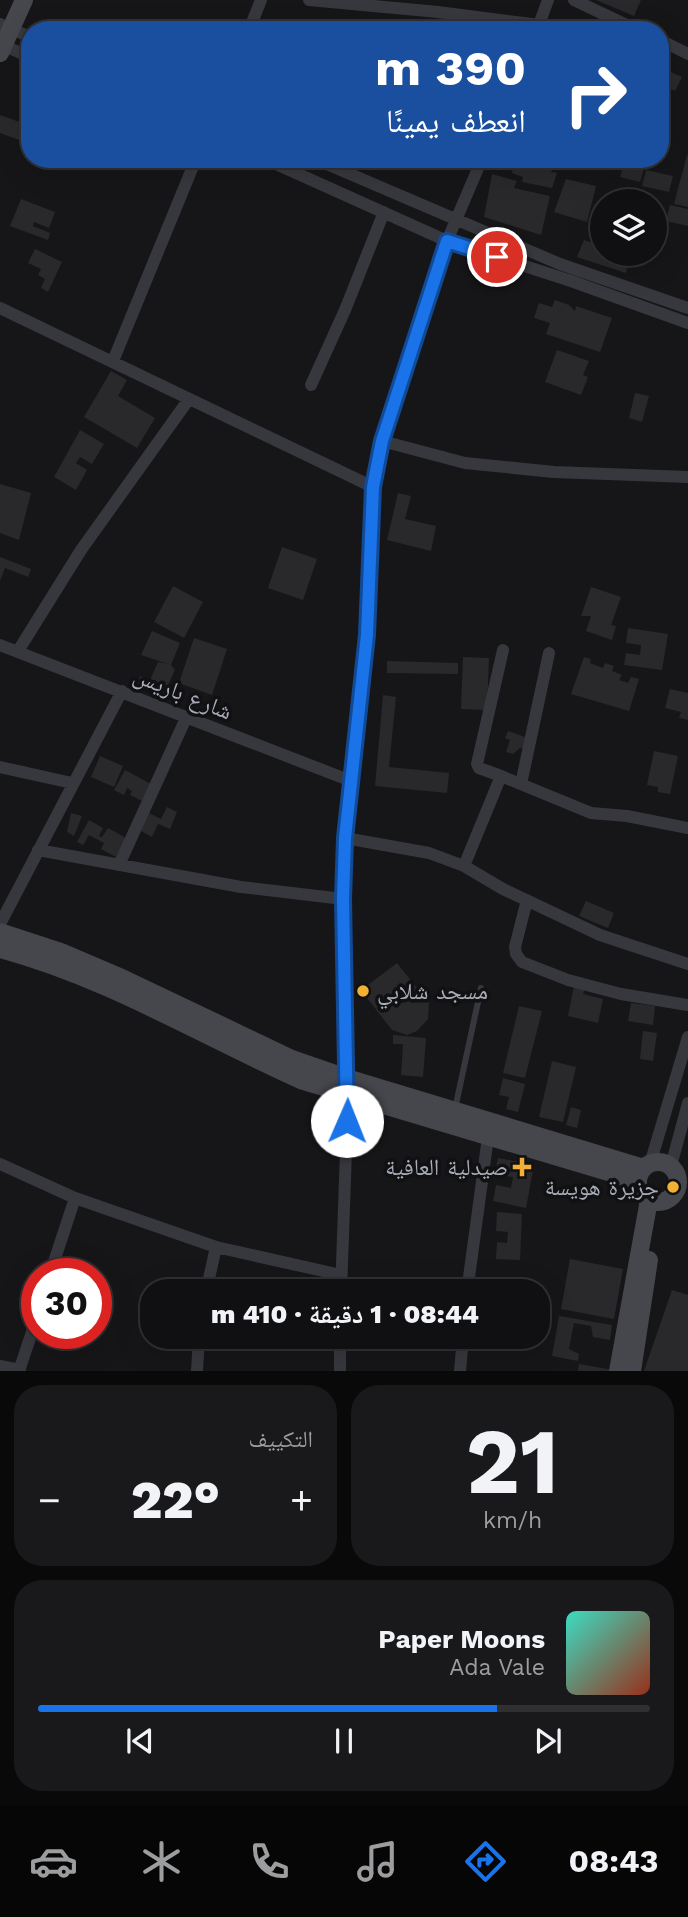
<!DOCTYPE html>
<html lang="ar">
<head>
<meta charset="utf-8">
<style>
  :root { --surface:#101012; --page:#19191b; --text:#f1f3f6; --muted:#9c9d9f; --line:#303032; --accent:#1a73e8 }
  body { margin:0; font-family:"Work Sans","Noto Naskh Arabic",sans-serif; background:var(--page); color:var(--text); direction:rtl; height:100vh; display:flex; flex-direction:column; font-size:26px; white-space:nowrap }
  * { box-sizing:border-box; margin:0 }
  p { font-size:23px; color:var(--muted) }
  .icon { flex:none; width:38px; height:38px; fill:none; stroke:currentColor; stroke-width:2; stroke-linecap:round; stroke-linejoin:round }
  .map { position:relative; height:1371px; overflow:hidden; direction:ltr }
  .details { display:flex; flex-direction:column; gap:14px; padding:14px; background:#09090a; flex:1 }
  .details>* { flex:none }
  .guide { position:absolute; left:21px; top:21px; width:648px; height:147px; border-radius:28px; box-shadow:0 7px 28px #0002,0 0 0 2px var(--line); direction:rtl; background:#1a4fa0; color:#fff; overflow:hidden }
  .tools { position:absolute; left:590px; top:189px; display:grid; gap:14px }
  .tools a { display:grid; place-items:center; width:77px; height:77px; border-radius:50%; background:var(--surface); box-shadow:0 7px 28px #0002,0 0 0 2px var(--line); font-size:35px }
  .speed { position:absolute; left:21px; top:1258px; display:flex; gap:14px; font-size:35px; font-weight:700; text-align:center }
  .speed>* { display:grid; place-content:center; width:91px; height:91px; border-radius:50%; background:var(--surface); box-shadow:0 7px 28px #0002,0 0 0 2px var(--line); line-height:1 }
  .speed .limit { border:10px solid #d22; background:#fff; color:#111 }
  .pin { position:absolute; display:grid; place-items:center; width:60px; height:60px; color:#fff; margin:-30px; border:4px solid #fff; border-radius:50%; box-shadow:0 2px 7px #0007 }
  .me { position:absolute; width:77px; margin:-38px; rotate:1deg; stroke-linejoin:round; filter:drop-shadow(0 0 5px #0008) }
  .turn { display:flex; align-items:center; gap:24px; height:147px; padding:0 28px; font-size:32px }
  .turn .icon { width:91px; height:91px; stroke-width:2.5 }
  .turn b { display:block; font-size:49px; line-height:60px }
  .big { font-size:52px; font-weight:800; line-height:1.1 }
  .details .card { flex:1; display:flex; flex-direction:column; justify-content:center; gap:10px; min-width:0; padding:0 24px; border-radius:28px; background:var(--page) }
  .details .dial { align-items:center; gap:0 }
  .dial b { font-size:91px; line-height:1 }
  .song { display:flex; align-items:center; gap:21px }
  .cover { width:84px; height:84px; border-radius:10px; background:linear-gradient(135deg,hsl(170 70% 55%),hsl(10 70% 35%)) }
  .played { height:7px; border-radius:4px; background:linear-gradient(90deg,var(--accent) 75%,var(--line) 75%) }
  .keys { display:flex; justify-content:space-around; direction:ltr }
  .heat { display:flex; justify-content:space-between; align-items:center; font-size:38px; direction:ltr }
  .details .tiles { flex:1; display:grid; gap:14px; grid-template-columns:1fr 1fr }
  .card:last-child { grid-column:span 2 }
  .trip { position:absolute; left:140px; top:1279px; width:410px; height:70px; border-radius:28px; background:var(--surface); box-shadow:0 7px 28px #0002,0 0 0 2px var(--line); font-weight:800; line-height:70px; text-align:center; direction:rtl }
  .menu { display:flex; height:112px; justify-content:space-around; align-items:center; background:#060607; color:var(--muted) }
  .menu .icon { width:49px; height:49px }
  .menu .active { color:var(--accent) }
  .menu b { font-size:32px; color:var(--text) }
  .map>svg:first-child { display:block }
  .building { fill:#29292c }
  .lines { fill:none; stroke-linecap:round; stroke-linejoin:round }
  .lane { stroke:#37383d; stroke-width:6 }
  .street { stroke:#37383d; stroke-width:12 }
  .secondary { stroke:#45474d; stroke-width:18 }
  .route-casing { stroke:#114b97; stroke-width:18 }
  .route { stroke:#1a73e8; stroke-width:12 }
  .poi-dot { fill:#f2b134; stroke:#111113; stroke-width:2.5 }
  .labels { text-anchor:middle; stroke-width:7; stroke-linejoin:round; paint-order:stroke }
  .street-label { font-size:23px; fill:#a8adb8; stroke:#111113 }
  .poi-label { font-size:23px; fill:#a8adb8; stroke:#111113; text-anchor:end }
</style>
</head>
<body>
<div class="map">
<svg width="688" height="1371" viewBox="0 0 688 1371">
  <rect width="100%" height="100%" fill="#161618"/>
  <path class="building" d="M596,0H641L634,16Z
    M434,20L470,24L469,30H432Z
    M662,68L682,77L675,91L660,84Z
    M0,115L28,125L22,141L0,133Z
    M687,155H688V207L674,204Z
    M507,159H558L551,172L557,173L552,188L522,182L523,177L512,173L513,167L505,164Z
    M625,160L645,165L640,182L620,177Z
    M646,170L673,176L669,192L642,186Z
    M492,174L517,181L514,188L550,196L541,235L484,217Z
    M566,179L596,186L587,222L554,212Z
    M21,199L55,212L49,228L34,222L33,226L50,233L48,240L10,226Z
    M670,205L688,209V226L666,221Z
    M584,240L602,246V254H622L629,256L626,273L577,257Z
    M35,249L62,262L48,292L41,288L45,279L38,275L41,269L28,263Z
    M555,300L569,305L575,311L576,306L612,318L600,352L546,334L550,323L534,318L539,303L552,307Z
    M557,350L589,361L583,375L588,377L581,395L545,382Z
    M111,371L127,380L118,396L155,418L137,448L84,417Z
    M635,393L649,396L642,422L629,418Z
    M80,430L104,444L92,464L80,457L76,463L87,470L76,490L54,477Z
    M0,484L31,493L19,540L0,533Z
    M398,493L411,496L405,519L436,526L431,551L387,540Z
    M282,547L317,559L303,600L268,588Z
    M0,557L31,569L28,577L5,568L0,581Z
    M173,586L203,602L184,638L154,622Z
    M591,587L621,597L611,625L616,626L612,640L586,631L591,616H581Z
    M628,628L668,634L662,670L624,665L626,653L640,655L641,645L626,643Z
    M152,631L180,643L171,665L175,670L163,696L137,685L140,676L150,680L158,662L168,664L141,655Z
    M194,638L227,649L212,695L179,683Z
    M463,657L489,658L487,710L461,709Z
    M584,657L591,659L590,663L603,668L605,663L614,666L612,671L622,675L619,680L628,683L631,677L639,679L629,711L571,694Z
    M387,661L458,663V674L387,673Z
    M670,689L688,693V720L679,718L681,712L665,708Z
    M383,695L396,697L389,767L449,773L447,793L375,786Z
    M508,731L528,738L525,749L520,748L513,754L506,752L510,740L505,738Z
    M654,751L678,756L670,794L658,792V787L647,785Z
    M100,756L123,766L114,787L91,777Z
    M125,770L151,784L142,801L130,795L132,791L127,788L124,795L114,790Z
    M167,807L177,812L170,829L158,824L152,837L141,831L149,813L161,819Z
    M71,813L82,816L74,836L67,832Z
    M89,820L103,828L99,836L102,837L108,828L126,838L116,857L101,849L104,843L89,835L83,845L77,842Z
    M586,901L614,913L608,928L579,916Z
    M397,963L429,1003L428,1019L417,1031L407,1035L392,1030L364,994V988Z
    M574,986L585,988L583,994L603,999L598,1023L568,1016Z
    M631,1003L655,1006L653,1025L628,1021Z
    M519,1006L542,1011L525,1078L503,1073Z
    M643,1031L657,1033L653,1061L640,1059Z
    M393,1035L426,1038L423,1077L401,1075L403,1044H393Z
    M552,1061L576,1067L563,1122L539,1117Z
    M503,1078L525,1084L518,1112L506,1109L509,1097L499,1095Z
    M571,1107L581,1110L577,1128L566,1125Z
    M498,1158L534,1165L526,1208L493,1201L496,1185L511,1188L513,1177L495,1174Z
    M497,1212L522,1214L520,1260L496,1259L497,1242L507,1243L508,1232L496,1231Z
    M570,1259L623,1269L614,1319L561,1309Z
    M370,1278L406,1279L405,1292H369Z
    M672,1290L688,1295V1371H644Z
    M559,1316L612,1325L610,1340L593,1337L591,1326L574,1323L569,1349L579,1354L578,1361L552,1356Z
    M579,1364L613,1370L612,1371H578Z"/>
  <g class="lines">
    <path class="lane" d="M455,1109L481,988"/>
    <path class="street" d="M309,0L438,12L539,25
      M574,0L637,30
      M0,24L30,37
      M249,30L261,0
      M537,30L548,0
      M660,40L688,54
      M0,44L30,57
      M265,159L447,241L571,281L688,323
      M315,159L560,264L688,308
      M0,308L373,487
      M113,361L196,159
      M311,385L345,310L384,212
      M382,441L465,463L554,472L688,477
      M0,645L351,781
      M18,651L81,550L189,399
      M0,767L72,783
      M501,776L479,768L477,764L503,650
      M521,784L549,653
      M345,838L429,853L464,866L503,889L600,935L688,964
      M38,850L241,887L343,899
      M119,865L187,716
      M464,866L501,776L591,813L627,816L688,828
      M527,900L515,947L516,954L522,962L568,980L621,994L688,1005
      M0,924L122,691
      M0,1164L75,1198L216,1247L341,1275
      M650,1164L688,1037
      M671,1166L688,1103
      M50,1274L75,1198
      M206,1292L216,1247
      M341,1292L348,1095L343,899L345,838L367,634L373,487L382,441L447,241L482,159
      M467,1292L488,1137
      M0,1366L20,1370
      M19,1371L37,1317
      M197,1371L199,1337
      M340,1371V1337
      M460,1371L463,1337"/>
    <path class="secondary" d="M0,53L24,0
      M0,932L61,952L122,978L292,1059L347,1078L644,1168
      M0,949C108,978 202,1036 303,1081L638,1181
      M638 1182a20 20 0 1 1 40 0a20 20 0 1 1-40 0Z
      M618,1371L649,1200
      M632,1371L649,1260"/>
  </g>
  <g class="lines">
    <defs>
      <path id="route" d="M347,1121L343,899L345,838L367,635L373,487L382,441L447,241L497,257"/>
    </defs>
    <use href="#route" class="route-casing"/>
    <use href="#route" class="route"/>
  </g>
  <g class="poi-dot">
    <circle cx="363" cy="991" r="7"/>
    <path d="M518.5 1156.5h7v7h7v7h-7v7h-7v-7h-7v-7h7z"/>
    <circle cx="673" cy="1187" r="7"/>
  </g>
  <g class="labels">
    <g class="street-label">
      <text transform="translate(183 693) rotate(22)" y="8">شارع باريس</text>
    </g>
    <g class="poi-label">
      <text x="377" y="999" text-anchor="start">مسجد شلابي</text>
      <text x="508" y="1175">صيدلية العافية</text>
      <text x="659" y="1195">جزيرة هويسة</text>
    </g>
  </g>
</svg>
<div class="tools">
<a><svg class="icon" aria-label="layers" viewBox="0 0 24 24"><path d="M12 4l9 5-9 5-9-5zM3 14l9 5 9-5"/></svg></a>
</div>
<div class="speed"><div class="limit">30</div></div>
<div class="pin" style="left:497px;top:257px;background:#d93025"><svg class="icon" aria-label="arrive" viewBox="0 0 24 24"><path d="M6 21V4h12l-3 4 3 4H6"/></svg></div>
<svg class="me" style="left:347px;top:1121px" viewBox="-20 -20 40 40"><circle r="19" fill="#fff"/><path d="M0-13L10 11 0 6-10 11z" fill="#1a73e8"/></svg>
<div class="trip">08:44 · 1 دقيقة · 410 m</div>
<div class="guide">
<div class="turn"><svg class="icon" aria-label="right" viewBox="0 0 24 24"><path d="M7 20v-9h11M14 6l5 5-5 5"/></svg><div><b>390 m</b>انعطف يمينًا</div></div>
</div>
</div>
<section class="details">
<div class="tiles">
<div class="card dial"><b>21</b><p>km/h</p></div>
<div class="card"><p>التكييف</p>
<div class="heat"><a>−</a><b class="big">22°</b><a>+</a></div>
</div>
<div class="card">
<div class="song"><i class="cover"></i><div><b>Paper Moons</b><p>Ada Vale</p></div></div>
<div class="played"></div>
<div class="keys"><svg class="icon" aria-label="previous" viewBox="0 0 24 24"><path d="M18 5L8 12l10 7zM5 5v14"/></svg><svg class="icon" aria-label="pause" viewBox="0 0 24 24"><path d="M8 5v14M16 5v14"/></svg><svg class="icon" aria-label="next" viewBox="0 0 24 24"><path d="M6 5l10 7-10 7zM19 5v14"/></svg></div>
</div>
</div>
</section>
<nav class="menu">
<b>08:43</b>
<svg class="icon active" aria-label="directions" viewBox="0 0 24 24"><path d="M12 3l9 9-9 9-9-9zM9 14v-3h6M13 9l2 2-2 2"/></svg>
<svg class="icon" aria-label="music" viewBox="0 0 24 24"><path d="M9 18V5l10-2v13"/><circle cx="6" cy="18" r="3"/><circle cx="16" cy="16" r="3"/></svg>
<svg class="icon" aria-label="phone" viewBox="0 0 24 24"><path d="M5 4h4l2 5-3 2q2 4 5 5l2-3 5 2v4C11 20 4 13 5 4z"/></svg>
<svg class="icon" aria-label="climate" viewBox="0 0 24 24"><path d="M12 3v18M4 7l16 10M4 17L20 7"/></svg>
<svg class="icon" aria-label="car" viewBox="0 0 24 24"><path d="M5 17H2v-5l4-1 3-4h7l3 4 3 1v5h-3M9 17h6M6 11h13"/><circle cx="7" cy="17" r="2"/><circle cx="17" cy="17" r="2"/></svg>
</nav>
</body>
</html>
